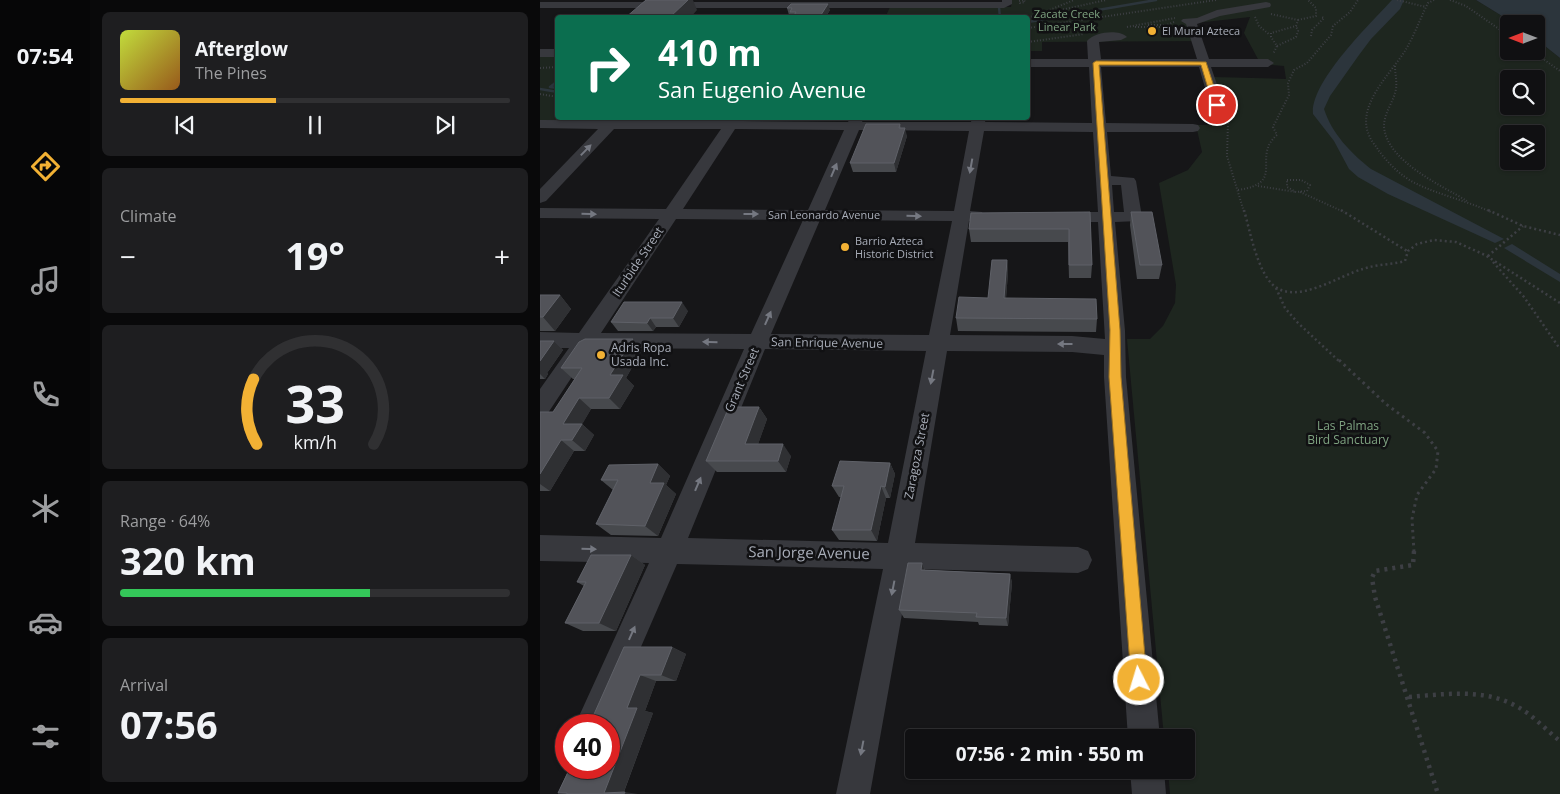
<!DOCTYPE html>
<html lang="en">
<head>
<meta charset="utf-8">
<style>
  :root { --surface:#101012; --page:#1e1e20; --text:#f1f3f6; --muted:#9c9d9f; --line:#303032; --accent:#f2b134 }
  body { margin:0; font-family:"Open Sans",sans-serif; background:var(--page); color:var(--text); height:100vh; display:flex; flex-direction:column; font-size:19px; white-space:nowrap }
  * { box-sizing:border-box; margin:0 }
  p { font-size:16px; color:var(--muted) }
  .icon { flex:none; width:28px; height:28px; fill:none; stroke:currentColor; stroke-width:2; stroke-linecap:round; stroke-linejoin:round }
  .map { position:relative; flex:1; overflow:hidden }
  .sheet { display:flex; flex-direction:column; gap:12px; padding:12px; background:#09090a; width:450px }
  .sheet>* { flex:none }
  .top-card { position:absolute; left:15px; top:15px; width:475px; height:105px; border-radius:5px; box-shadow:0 1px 4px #0004,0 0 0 1px var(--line); background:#0b6e4f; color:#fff; overflow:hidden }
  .needle { width:32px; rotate:270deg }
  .buttons { position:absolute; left:960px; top:15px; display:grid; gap:10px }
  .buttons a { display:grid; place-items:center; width:45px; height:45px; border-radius:5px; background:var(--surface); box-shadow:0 1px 4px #0004,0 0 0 1px var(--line); font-size:25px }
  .speed { position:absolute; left:15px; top:714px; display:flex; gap:10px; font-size:25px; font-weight:700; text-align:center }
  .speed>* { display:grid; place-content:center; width:65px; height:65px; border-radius:50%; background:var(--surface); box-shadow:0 1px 4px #0004,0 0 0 1px var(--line); line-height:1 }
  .speed .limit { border:8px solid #d22; background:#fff; color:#111 }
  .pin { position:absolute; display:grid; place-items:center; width:42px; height:42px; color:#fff; margin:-21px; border:2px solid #fff; border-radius:50%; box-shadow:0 1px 5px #0007 }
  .me { position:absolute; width:55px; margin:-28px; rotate:355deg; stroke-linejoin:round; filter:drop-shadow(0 0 4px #0008) }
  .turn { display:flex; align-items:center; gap:18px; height:105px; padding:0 20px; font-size:22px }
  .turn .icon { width:65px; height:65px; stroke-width:2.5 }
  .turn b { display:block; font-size:35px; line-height:42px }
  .big { font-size:38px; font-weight:700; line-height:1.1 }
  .sheet .card { flex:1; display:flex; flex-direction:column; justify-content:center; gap:8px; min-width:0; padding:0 18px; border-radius:8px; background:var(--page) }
  .sheet .dial { align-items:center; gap:0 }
  .dial svg { height:130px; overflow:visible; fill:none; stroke:var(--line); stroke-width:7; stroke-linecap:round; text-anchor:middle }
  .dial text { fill:var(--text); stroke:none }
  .song { display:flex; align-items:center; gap:15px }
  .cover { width:60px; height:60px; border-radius:8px; background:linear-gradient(135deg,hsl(70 70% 55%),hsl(30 70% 35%)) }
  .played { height:5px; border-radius:2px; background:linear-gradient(90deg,var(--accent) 40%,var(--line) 40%) }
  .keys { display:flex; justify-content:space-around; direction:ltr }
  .heat { display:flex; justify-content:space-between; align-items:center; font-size:28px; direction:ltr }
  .charge { height:8px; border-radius:4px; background:linear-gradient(90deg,#34c759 64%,var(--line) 0) }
  .trip { position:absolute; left:365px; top:729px; width:290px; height:50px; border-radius:5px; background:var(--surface); box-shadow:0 1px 4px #0004,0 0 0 1px var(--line); font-weight:700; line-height:50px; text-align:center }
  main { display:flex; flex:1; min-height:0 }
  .tab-bar { display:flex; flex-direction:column; width:90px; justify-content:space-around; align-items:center; background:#060607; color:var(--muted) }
  .tab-bar .icon { width:35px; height:35px }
  .tab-bar .selected { color:var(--accent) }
  .tab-bar b { font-size:22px; color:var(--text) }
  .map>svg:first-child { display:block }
  .green { fill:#1e261f; fill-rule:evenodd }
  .water { fill:#2c353c }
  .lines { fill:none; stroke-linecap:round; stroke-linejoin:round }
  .stream { stroke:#2c353c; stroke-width:2.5 }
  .path-far3 { stroke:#3d3f44; stroke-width:2; stroke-dasharray:1 2; stroke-linecap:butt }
  .path-far2 { stroke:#3d3f44; stroke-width:2.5; stroke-dasharray:2 3; stroke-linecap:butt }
  .path-far1 { stroke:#3d3f44; stroke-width:3; stroke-dasharray:2.5 4; stroke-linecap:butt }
  .path { stroke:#3d3f44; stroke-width:4.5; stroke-dasharray:3 5; stroke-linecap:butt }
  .minor { fill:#37383d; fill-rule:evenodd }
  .wall { fill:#47494d }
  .shaded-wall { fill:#2f3033 }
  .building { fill:#525359; stroke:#5f6168 }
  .oneway { fill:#757881 }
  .route { fill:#f2b134; stroke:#9d7322 }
  .poi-dot { fill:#f2b134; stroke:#111113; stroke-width:2 }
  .labels { text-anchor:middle; stroke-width:5; stroke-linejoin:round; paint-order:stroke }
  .far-park-label { font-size:11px; fill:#7fa381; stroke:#111113 }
  .far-poi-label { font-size:11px; fill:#a8adb8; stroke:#111113; text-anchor:start }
  .far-street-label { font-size:11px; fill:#a8adb8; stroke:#111113 }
  .street-label { font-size:12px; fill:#a8adb8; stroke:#111113 }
  .poi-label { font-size:12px; fill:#a8adb8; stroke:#111113; text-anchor:start }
  .park-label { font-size:12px; fill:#7fa381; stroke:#111113 }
  .near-street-label { font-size:15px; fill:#a8adb8; stroke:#111113 }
</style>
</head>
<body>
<main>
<nav class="tab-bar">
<b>07:54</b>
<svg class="icon selected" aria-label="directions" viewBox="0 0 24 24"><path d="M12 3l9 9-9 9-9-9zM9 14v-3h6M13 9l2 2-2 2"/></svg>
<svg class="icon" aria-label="music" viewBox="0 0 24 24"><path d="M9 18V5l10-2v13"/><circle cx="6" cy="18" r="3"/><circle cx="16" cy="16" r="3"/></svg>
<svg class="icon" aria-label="phone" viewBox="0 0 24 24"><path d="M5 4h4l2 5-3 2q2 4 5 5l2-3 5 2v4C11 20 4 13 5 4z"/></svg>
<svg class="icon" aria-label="climate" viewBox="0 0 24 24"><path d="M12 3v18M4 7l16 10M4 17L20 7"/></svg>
<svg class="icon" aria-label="car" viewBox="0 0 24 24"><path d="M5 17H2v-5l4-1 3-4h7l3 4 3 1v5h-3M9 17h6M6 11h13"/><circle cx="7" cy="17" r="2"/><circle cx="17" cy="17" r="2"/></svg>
<svg class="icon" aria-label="filters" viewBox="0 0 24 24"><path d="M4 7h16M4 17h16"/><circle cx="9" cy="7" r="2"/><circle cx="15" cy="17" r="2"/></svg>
</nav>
<section class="sheet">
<div class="card">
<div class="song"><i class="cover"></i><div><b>Afterglow</b><p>The Pines</p></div></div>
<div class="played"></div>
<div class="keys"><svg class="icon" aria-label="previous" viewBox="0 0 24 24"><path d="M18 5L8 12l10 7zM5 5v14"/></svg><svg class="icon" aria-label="pause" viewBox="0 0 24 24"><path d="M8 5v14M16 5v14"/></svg><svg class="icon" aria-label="next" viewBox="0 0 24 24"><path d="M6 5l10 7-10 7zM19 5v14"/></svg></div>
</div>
<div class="card"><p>Climate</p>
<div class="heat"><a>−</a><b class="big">19°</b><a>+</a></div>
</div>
<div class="card dial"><svg viewBox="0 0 100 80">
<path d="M14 69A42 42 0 1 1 86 69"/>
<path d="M14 69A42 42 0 0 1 12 29" stroke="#f2b134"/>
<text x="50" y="56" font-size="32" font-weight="700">33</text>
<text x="50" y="72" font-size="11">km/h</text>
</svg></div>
<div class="card"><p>Range · 64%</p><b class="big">320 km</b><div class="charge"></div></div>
<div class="card"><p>Arrival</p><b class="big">07:56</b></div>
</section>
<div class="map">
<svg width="1020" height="794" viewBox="0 0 1020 794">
  <rect width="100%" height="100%" fill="#161618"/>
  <path class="green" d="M472,0H936L975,24H969V51H996V39L1020,58V794H630L628,770H646V738L624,737L587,339H610L623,326L635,303L636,285L619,183L648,170L662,152L656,125H676L671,105L673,77L746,79L744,66L732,65L730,62L719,61L704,33L710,17L656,23L661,41L502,42V51H488V18H345L350,7H471ZM969,79H996V106H969ZM969,134H996V161H969Z
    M0,56H17L18,118H84L77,122H0Z"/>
  <path class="water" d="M852,0H864L860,9L831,39L819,55L790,96L784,109C792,134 811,153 831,169L964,239L955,243L848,194L818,177L809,169L794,141L773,114C770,82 830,24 852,0Z
    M936,0H1020V58L996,39V24H975Z
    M972,244L1020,274V282L964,248Z"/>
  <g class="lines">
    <path class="stream" d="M459,7L460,18
      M488,22L616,0
      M18,81L10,87L18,88
      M0,89L18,92"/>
    <path class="path-far3" d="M483,0L479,1L480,3L485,2L484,0
      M857,0L886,7
      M894,0L888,3C880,19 874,36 865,51C850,74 816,106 829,135C831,141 836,146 839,151C848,163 860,175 873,182C898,195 925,200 951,212
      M910,0L926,6L969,36
      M507,11L534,0
      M731,14L758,20L756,26L731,33V37L737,46L733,54
      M715,17L719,26L730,35
      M485,18L566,0
      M758,20L776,16V8L768,0
      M608,25H624
      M587,27L635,18
      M595,27H622L634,22
      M488,28L676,0
      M771,36L772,30L784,18L782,17
      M488,42L544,34
      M737,46L756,37L758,31L756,26
      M992,51L1020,71
      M855,66C855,75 858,84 855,93C852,104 844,114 844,126C846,161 901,185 927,201
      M0,68L18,67
      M18,77L14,84L18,85
      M0,94L18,97
      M684,115L688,122L687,156L704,212
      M747,180H761L770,185L767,191L756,192L747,187Z
      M718,186L756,192
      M698,190C747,183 711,157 737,135L733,127L749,95L748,83L754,70L767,63L791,35L793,26L810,12L818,0
      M760,192L804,212"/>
    <path class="path-far2" d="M704,210C710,231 717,270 733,285C756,306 800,275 823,269C837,264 851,265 865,261L868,251L877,244L894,240L916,242L945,255L1020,303
      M801,210L867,251
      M948,210L983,226L1020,235
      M948,256L983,226
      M953,262L984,297L1020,349
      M736,288L745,308L758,323L800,362"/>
    <path class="path-far1" d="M799,360L846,404L885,433L898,451L896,469L877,495L872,519L874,552"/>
    <path class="path" d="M874,551L873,565L835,571L832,578L835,597L898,794
      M869,697C906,694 945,688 978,707C994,716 1006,730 1020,741"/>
    <path class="minor" d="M462,0H472V4L464,8H0V2H462Z
      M726,2L730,3L731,5L730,7L680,16L657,24L669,59H728L734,63L728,67H671L684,105L682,108L677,109L670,105L659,67H561L566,123L653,124L658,125L660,128L658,131L653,132H567L571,176L594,178L596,181L602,217L599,221L575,222L585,331L586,377L620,738H588L564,377V355L532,352L407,351L375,543L538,547L548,551L552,560L548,569L538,573L370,569L330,794H296L343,569L137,564L67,725H35L109,563L0,561V535L121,538L204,349L51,348L8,413L0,416V389L29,348H0V332L39,333L119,219L0,218V208L126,209L181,129H74L6,201L0,203V189L58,129L0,128V120L187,121L189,118H203L201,121L308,122L310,118H324L322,122H431L432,118H446L445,122L552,123L549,67H488V59H548L547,41C555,32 578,29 587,37L581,40L559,42L561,59H657L646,24L641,21L643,19L657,18L677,10ZM195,129L304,130L268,210L143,209ZM319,130L429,131L414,211L285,210ZM444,131L553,132L558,212H518L512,213L509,217L512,221L518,222H558L565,339L532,336L410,335L429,221L442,220L444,216L442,212L430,211ZM572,185H581L584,212H574ZM136,219L263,220L211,334L61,333ZM280,220L412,221L389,335L231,334ZM225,349L386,351L348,543L148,538Z
      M0,49H18V57H0Z
      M590,770H624L626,794H592Z"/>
  </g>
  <path class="wall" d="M247,8L290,10L285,18H251L250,15H249Z
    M360,124L361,128L367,136L356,172H313L310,163Z
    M550,212L552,265L551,278H529L528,242H431L429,229Z
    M591,212L622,265L619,279H597L590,225Z
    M467,260L468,273L466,298L557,319L556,332L418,331L416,318L448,298Z
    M0,295H20L31,309L15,331H0Z
    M148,311L139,327H116L113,331H78L71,322Z
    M0,341H14L23,350L7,373L8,374L5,379H0Z
    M102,350L86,378L94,386L80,409H51L42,424L54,435L45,451H34L10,491H0V412H13L35,379H33L21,368Z
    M219,407L227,419L218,444L251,456L246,472H177L166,461Z
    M350,463L355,474L350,498H346L337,541L299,540L292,530L301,497H299L292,486Z
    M118,464L130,476L126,485L136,494L118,536L71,535L56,524L73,490L61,480Z
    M91,555L105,565L76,631H43L25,623L44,586L37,582Z
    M382,563L385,570L470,574L472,583L468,626L439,625L438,622L364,618L359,610Z
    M132,647L146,654L136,681H116L105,711L113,713L84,792L27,794L18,793L51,721Z"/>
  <path class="shaded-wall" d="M148,0H153L157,10L150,18H129Z
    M288,4L290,10L285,18H279Z
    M365,128L367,136L356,172L354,163Z
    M467,260L468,273L465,311L464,298Z
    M20,295L31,309L15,331L3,317Z
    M142,302L148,311L139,327L133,318Z
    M110,318L116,327L113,331L107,323Z
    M93,339L102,350L86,378L94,386L80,409L69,398L70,375Z
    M14,341L23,350L7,373L8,374L5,379L0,374V361Z
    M39,398L51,409L36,435L23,424Z
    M219,407L227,419L214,456L205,444Z
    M42,424L54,435L45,451L32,440Z
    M21,440L34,451L10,491L0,484V474Z
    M243,444L251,456L246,472L238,461Z
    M350,463L355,474L350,498L345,487Z
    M118,464L130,476L126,485L136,494L118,536L105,526L110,483Z
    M341,486L346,498L337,541L331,530Z
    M91,555L105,565L76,631L59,623Z
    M382,563L386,573L381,570Z
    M470,574L472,583L468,626L466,618Z
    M132,647L146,654L136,681L121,675Z
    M100,675L116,681L105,711L113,713L83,794L64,793L87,708Z
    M85,792L98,794H84Z"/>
  <path class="building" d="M106,0H148L129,18H85Z
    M251,4H288L279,18H258L259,17H253L256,12H250L252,8H247Z
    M326,124H360L359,128H365L354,163H310Z
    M550,212L552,265H529V229H429L431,213Z
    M591,212H612L622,265H600Z
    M452,260H467L464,298L556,299L557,319L416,318L419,297L448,298Z
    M0,295H20L3,317H0Z
    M84,302H142L133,318H110L107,323L71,322Z
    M45,339H93L70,375H83L69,398H39L23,424H42L32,440H21L0,474V412H13L42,368H21L39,342Z
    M0,341H14L0,361Z
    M189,407H219L205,444H243L238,461H166Z
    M300,461L350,463L345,487L341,486L331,530H292L304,486H292Z
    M118,464L110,483H124L105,526L56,524L78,480H61L69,465Z
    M51,555H91L59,623H25L46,582H37Z
    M368,563H382L381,570L470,574L466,618L436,617L437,613L359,610Z
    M84,647H132L121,675H100L87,708H97L64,793L85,792L84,794H27V793H18L30,768H69V725H45L46,722L51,721Z"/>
  <defs><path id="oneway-solid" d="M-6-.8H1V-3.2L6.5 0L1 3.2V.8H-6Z" transform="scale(1.25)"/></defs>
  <g class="oneway">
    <use href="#oneway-solid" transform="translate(46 150) rotate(-46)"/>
    <use href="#oneway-solid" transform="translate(431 166) rotate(100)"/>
    <use href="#oneway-solid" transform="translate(294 170) rotate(-67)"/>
    <use href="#oneway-solid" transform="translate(49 214) rotate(1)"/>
    <use href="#oneway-solid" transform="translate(211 214)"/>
    <use href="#oneway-solid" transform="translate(374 216) rotate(1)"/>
    <use href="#oneway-solid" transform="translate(228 318) rotate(-66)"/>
    <use href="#oneway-solid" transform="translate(170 342) rotate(-179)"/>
    <use href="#oneway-solid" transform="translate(525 344) rotate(-180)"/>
    <use href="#oneway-solid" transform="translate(392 377) rotate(101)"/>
    <use href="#oneway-solid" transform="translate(158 484) rotate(-67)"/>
    <use href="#oneway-solid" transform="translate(49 549) rotate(2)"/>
    <use href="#oneway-solid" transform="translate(353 588) rotate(101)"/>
    <use href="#oneway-solid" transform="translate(92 633) rotate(-66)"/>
    <use href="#oneway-solid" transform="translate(322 748) rotate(101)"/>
  </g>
  <path class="route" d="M556,61L666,62L680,105L677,107L673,105L661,65H559L580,330L581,377L607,680L605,686L599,688L593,686L591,680L569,377L570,330L553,63Z"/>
  <g class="poi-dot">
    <circle cx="612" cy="31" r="5"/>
    <circle cx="305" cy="247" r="5"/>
    <circle cx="61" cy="355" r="5"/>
  </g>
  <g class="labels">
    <g class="far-park-label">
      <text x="527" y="18">Zacate Creek<tspan x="527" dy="13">Linear Park</tspan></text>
    </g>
    <g class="far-poi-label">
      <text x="622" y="35">El Mural Azteca</text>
      <text x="315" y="245">Barrio Azteca<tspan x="315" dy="13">Historic District</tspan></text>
    </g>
    <g class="far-street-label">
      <text x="284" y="219">San Leonardo Avenue</text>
    </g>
    <g class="street-label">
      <text transform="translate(98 262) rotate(-56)" y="4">Iturbide Street</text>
      <text transform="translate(287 343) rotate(1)" y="4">San Enrique Avenue</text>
      <text transform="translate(202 380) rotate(-67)" y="4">Grant Street</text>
      <text transform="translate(377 456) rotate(-79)" y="4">Zaragoza Street</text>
    </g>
    <g class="poi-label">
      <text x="71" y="352">Adris Ropa<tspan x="71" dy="14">Usada Inc.</tspan></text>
    </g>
    <g class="park-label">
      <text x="808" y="430">Las Palmas<tspan x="808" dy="14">Bird Sanctuary</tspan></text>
    </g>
    <g class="near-street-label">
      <text transform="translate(269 553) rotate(1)" y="5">San Jorge Avenue</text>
    </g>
  </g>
</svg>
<div class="buttons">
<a><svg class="needle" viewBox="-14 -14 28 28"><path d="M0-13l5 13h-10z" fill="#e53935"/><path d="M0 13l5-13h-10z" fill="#9c9d9f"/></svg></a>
<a><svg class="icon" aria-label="search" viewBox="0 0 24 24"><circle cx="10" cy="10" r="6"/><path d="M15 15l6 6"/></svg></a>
<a><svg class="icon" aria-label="layers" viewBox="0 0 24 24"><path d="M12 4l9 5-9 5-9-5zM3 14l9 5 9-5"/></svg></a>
</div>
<div class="speed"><div class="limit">40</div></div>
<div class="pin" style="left:677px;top:105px;background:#d93025"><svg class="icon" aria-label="arrive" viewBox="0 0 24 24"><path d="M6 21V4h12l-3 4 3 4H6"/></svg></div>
<svg class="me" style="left:599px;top:680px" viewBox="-20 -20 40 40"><circle r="17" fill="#f2b134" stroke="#fff" stroke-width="3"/><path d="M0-11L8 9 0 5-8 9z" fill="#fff"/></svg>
<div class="trip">07:56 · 2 min · 550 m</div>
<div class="top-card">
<div class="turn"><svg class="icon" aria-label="right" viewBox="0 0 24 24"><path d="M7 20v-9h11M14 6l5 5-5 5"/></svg><div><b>410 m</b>San Eugenio Avenue</div></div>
</div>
</div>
</main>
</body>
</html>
